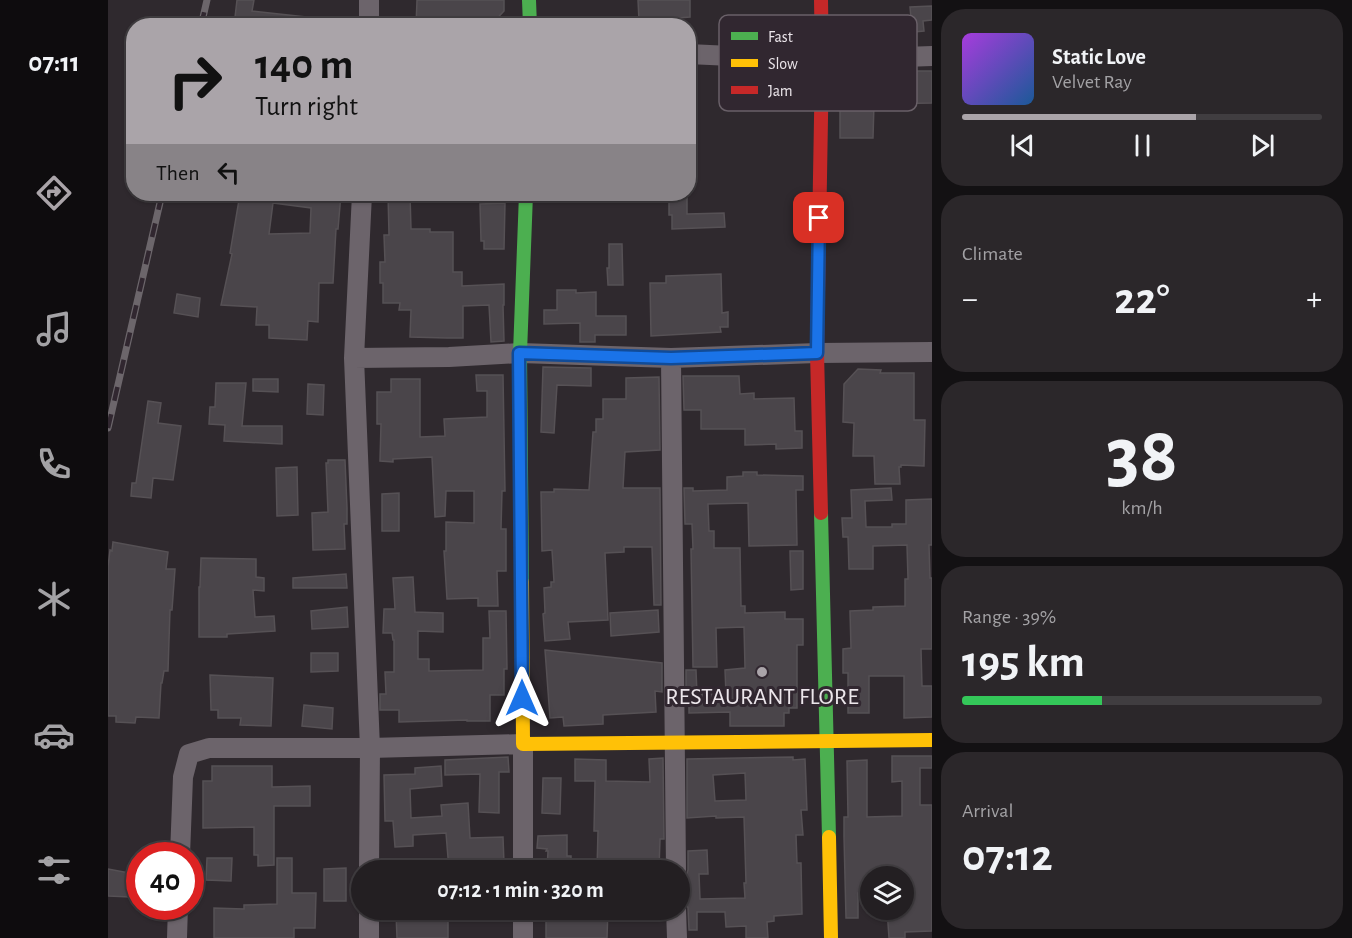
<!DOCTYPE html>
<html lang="en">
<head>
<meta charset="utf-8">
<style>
  :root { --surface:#231f22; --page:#2b272a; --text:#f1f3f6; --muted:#a3a2a5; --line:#403d40; --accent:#aaa4a9 }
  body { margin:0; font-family:"Alegreya Sans",sans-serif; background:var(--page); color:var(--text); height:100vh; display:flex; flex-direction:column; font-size:22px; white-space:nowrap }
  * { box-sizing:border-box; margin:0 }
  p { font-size:20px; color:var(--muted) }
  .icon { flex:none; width:33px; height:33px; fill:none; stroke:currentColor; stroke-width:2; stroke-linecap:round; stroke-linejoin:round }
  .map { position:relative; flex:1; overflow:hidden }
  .panel { display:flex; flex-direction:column; gap:9px; padding:9px; background:#131113; width:420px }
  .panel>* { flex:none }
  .top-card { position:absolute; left:18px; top:18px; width:570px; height:183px; border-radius:24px; box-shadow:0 2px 4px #0004,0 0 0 2px var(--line); background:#aaa4a9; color:#111; overflow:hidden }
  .controls { position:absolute; left:752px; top:866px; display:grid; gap:12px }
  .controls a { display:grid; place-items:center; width:54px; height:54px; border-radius:50%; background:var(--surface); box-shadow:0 2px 4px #0004,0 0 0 2px var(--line); font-size:30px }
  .speed { position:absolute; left:18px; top:842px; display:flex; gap:12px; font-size:30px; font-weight:700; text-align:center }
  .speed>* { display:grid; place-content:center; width:78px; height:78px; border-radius:50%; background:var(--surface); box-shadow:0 2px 4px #0004,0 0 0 2px var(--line); line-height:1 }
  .speed .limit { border:9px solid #d22; background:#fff; color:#111 }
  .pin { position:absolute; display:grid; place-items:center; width:51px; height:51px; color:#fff; margin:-26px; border-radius:12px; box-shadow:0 3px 9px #0006 }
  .me { position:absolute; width:66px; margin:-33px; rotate:0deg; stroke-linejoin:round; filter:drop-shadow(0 0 4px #0008) }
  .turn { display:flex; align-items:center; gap:21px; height:126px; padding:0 30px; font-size:27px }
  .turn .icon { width:78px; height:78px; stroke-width:2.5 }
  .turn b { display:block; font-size:42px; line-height:51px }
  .then { display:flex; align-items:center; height:57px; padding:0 30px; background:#0003; gap:12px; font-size:22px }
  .big { font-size:45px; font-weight:600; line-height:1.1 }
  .panel .tile { flex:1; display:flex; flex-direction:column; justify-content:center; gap:9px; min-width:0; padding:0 21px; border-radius:24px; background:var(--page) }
  .panel .dial { align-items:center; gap:0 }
  .dial b { font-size:78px; line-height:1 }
  .song { display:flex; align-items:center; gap:18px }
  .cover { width:72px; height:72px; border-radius:9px; background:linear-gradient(135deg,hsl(280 70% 55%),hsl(210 70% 35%)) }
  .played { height:6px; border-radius:3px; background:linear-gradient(90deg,var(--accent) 65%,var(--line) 65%) }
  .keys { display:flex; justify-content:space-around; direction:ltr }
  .heat { display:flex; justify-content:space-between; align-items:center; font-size:33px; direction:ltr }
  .charge { height:9px; border-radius:4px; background:linear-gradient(90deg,#34c759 39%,var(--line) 0) }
  .trip { position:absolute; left:243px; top:860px; width:339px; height:60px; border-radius:30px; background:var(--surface); box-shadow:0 2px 4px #0004,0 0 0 2px var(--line); font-weight:600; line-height:60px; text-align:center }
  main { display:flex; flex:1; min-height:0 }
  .tabs { display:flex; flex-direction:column; width:108px; justify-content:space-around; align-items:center; background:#0e0c0e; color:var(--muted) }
  .tabs .icon { width:42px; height:42px }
  .tabs .on { color:var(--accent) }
  .tabs b { font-size:27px; color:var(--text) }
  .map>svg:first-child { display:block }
  .building { fill:#4a454a; stroke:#565155; stroke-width:1.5; fill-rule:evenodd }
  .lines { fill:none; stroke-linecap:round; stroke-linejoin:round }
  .street { stroke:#6c646b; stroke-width:20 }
  .fast { stroke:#4caf50; stroke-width:14 }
  .slow { stroke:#ffc107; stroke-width:14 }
  .jam { stroke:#c62828; stroke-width:14 }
  .rail-casing { stroke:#6c666b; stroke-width:7 }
  .rail { stroke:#312730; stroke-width:4.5; stroke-dasharray:14; stroke-linecap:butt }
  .route-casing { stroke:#114b97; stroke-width:15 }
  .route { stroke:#1a73e8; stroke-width:10 }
  .poi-dot { fill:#aaa4a9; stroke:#312730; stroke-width:2 }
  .labels { text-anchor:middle; stroke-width:6; stroke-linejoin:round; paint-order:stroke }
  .poi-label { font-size:24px; fill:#ece6eb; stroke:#312730 }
  .key { fill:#312730; stroke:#696068; stroke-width:1.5 }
  .key-label { font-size:16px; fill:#ece6eb }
</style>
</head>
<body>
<main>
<nav class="tabs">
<b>07:11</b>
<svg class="icon on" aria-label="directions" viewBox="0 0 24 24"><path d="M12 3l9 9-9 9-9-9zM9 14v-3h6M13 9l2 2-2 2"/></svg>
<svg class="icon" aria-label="music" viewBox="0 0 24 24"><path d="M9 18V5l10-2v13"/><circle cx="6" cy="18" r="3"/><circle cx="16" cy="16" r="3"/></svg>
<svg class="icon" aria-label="phone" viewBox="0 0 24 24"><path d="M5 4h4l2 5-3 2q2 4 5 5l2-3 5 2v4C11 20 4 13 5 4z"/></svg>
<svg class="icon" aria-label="climate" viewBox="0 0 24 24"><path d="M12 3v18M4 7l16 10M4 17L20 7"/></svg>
<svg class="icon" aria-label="car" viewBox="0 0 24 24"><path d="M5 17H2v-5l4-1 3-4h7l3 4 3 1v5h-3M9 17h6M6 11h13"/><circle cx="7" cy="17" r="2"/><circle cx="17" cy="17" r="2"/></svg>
<svg class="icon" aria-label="filters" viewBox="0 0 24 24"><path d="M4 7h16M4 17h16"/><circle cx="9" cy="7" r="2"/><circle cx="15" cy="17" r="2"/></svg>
</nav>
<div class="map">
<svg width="824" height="938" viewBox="0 0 824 938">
  <rect width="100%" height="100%" fill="#2f292e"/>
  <path class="building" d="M129,0H146L144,11L198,17L197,26H126Z
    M309,0H396V11L382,26H308Z
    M530,0H582V17L531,21Z
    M824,6V20L815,21L816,31L795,33L794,18H803L802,7Z
    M732,71H824V103L766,104L765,138H732Z
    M132,194H233L230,229H228L225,283H211L210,322L200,321L199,340L161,338V325H148L149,307L113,305L124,254L122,253ZM165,203L203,208L202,233L161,234Z
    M280,194H302L303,229H322V232H345V272H354V286L396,284V305H395L396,341L383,342L381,305L355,306V338H339L302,337L303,310H291L292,303H275V283H272V262H277L276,235H281Z
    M579,194V214L616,213L617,227L564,229V215H561V195Z
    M397,203L396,249H376V241H373L372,204Z
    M501,244H514L515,285H500L499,268H501Z
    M613,274L614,313L620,312V327H612L613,332L543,336L542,283H558V276Z
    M449,290H468V293L488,292V316H518V335H487V342H472V323L436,324V310H449Z
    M69,294L92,298L90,317L66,313Z
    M435,367L483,368V386L449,385L446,433L433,432Z
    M750,369L773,370L772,373H806V420H817L816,466L793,465V467H791L792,484H767L766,456H745L746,423L735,422L736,384Z
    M368,375H395L397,491H394L393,529H398V571H389L390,606H370V598L339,599L336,551H338V522L366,523V491H338L337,516L327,517L324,457L285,459V462L272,461L273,424H269V392H283V379H312V437L337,436L336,419L379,417V391H369Z
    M575,376H631L632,394L646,393V399L686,398L687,431H694V448L668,449V444L637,445V429H593V410H576Z
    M551,377L552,450L517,452L515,488H552L553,605H546L544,547H516V552L497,553L500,620L460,622L462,639L437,641L435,614L437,613L436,588L443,587V582H446L444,550L434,551L433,492H446V489L481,490L485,432H488V419H495V399H518V378Z
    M145,379H170V392L145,391Z
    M108,383H138L134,426H174V444L116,441L117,425L101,424L102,407H107Z
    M200,384L216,385L215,415L199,414Z
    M40,401L53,403L50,423L73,426L65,480L45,478L43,498L23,496L24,483H28Z
    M220,460H237L239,508V524H236L237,549L205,550L204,513L220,512L218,463H220Z
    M189,467L190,515L169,516L168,468Z
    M635,472H649V475L695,476V490H688L689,545L641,546L640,503L600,504L601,531H606V548H632L633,606H637V613L677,612V619H695V645H689V708H681V713H676V726H622V712L581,713V705H578V670H588L589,694H618L617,670L637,668L636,627L608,628L609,667H585L583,549H585L584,524H577L576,488H585V491L619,490V477L635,476Z
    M783,488L784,500L757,501L758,527H784V524H798V500L824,499V545H821L822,578H824V649H813L814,686H824V717L796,718V676H761V713H740V673H735V649L743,648L742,611L765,610V607L797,606V579H800L799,545L765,546V569H741L740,537H735L734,518H744L743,490Z
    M291,493V531H274V494Z
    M5,542L60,552L58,569H67L64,610H62L60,671H56L54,683H53L51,718L28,717L27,723L8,722V716H0V567L2,550L4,551Z
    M682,551H695V589L683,590Z
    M93,558L148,559V577L156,578V591L145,590L147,617L166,616L167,631L119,634V637H91V587H92Z
    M238,574L239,588H185V578Z
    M305,577L307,612L335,613V632L310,631V659H321V671L375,670V638H382L381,611H398L399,669H396V695H382V721H359V720L291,722V710H272V694H278L277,672H286V640H285L284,633H275L276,609H287L285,578Z
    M239,607L240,627L204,629L203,611Z
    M550,610L551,632L503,636L502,613Z
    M437,650L554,663V692L547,691L548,712L495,715V724L456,726L455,717L442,718Z
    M203,653H230V671L203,672Z
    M102,675L165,678L163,726L132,725L133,718H110V710H103Z
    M196,705L225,708L224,729L194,726Z
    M784,756H824V768H812V805H824V931L797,932V938H781L779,909H798L797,875L762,876V893H750V918H738L736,837V817H740L739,761L759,760V817L794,816V781L784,782Z
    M400,757L401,772H391V813L371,812L372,774L337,775V760Z
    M685,757V760L697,759L699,810H693L695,835H688L689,863H693L694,914L666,916V921L659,922L660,938H638V926L618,927L617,912H589V930H581L580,908L578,902L572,898H578V877L580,870V851L599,850L600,874H591L592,899L637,898L636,883H638L636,817L608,818V816L579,818V759ZM637,773L638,800L607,801L605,775Z
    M555,758L556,839H552L551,870H489L490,831H486L487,781H467V759L498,760V781L542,782L541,759Z
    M104,766H164V787L202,786V806H166V865L150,866V855H146V827L95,828V781H104Z
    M333,766L334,786L302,789L303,818L334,816L333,805L360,803L362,838L395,837L396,863L364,864L365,870H341L338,833L305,835V846L287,847L285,821H277L276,775L307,774V768Z
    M435,778H453L452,814L434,813Z
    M459,835V856H463V870H439L440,851H438L439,849L429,848L430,836Z
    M99,858H124L123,881L98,880Z
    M169,858H184V893H208L207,928H186V938H106V908L136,909V905L169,904Z
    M238,868V901H216V869Z
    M0,869L27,874L22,897L0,896Z
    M326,909H340V938H289L288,913L326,912Z
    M438,909H500L499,938H438Z"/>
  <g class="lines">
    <path class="street" d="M261,26V0
      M580,54L714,60L824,56
      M254,194L246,358L262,748L261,870
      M246,358L341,357L412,353L563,358L709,353L824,352
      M563,358L568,870
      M72,855L75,777L81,754L101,748H262L415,744V870
      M415,909V938
      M568,909L569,938
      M69,938L70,906
      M261,938V909"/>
    <path class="fast" d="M421,0L422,26
      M713,513L721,837
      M414,582L412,353L418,194"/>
    <path class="slow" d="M414,582L415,744L824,740
      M721,837L723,938"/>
    <path class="jam" d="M713,513L709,353L714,60L713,0"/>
    <defs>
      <path id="rail" d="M93,26L99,0
        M0,428L54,194"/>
    </defs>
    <use href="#rail" class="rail-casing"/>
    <use href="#rail" class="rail"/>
  </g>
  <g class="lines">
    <defs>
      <path id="route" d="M414,698L411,353L563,358L709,353L711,218"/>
    </defs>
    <use href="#route" class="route-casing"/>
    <use href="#route" class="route"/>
  </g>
  <circle class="poi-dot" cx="654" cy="672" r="6"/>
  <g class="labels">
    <g class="poi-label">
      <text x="654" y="704">RESTAURANT FLORE</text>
    </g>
  </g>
  <rect x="611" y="15" width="198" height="96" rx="9" class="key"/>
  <rect x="623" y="32" width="27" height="8" fill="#4caf50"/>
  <rect x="623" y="59" width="27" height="8" fill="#ffc107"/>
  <rect x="623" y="86" width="27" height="8" fill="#c62828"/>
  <g class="key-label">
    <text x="660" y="42">Fast</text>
    <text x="660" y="69">Slow</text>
    <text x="660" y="96">Jam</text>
  </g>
</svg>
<div class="controls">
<a><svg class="icon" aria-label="layers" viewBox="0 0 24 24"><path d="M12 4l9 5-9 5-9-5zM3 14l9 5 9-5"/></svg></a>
</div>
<div class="speed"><div class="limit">40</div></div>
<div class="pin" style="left:711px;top:218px;background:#d93025"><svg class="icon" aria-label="arrive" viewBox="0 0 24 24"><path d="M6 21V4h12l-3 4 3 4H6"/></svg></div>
<svg class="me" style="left:414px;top:698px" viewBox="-20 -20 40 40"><path d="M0-17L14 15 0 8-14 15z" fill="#1a73e8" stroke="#fff" stroke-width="4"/></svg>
<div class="trip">07:12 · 1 min · 320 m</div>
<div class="top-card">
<div class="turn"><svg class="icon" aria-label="right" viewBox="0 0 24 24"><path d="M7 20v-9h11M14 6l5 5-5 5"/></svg><div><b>140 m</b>Turn right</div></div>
<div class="then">Then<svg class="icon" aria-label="left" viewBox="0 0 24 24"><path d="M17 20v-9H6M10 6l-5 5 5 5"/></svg></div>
</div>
</div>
<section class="panel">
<div class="tile">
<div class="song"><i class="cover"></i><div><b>Static Love</b><p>Velvet Ray</p></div></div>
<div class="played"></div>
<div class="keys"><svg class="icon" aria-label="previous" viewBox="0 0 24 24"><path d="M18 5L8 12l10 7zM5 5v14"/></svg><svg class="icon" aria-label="pause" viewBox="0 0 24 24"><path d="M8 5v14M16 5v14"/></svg><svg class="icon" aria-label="next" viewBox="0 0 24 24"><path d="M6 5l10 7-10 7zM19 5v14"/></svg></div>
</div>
<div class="tile"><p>Climate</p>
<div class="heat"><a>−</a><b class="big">22°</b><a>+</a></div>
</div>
<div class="tile dial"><b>38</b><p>km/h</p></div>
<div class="tile"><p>Range · 39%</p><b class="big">195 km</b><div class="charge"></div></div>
<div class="tile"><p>Arrival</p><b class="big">07:12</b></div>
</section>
</main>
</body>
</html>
